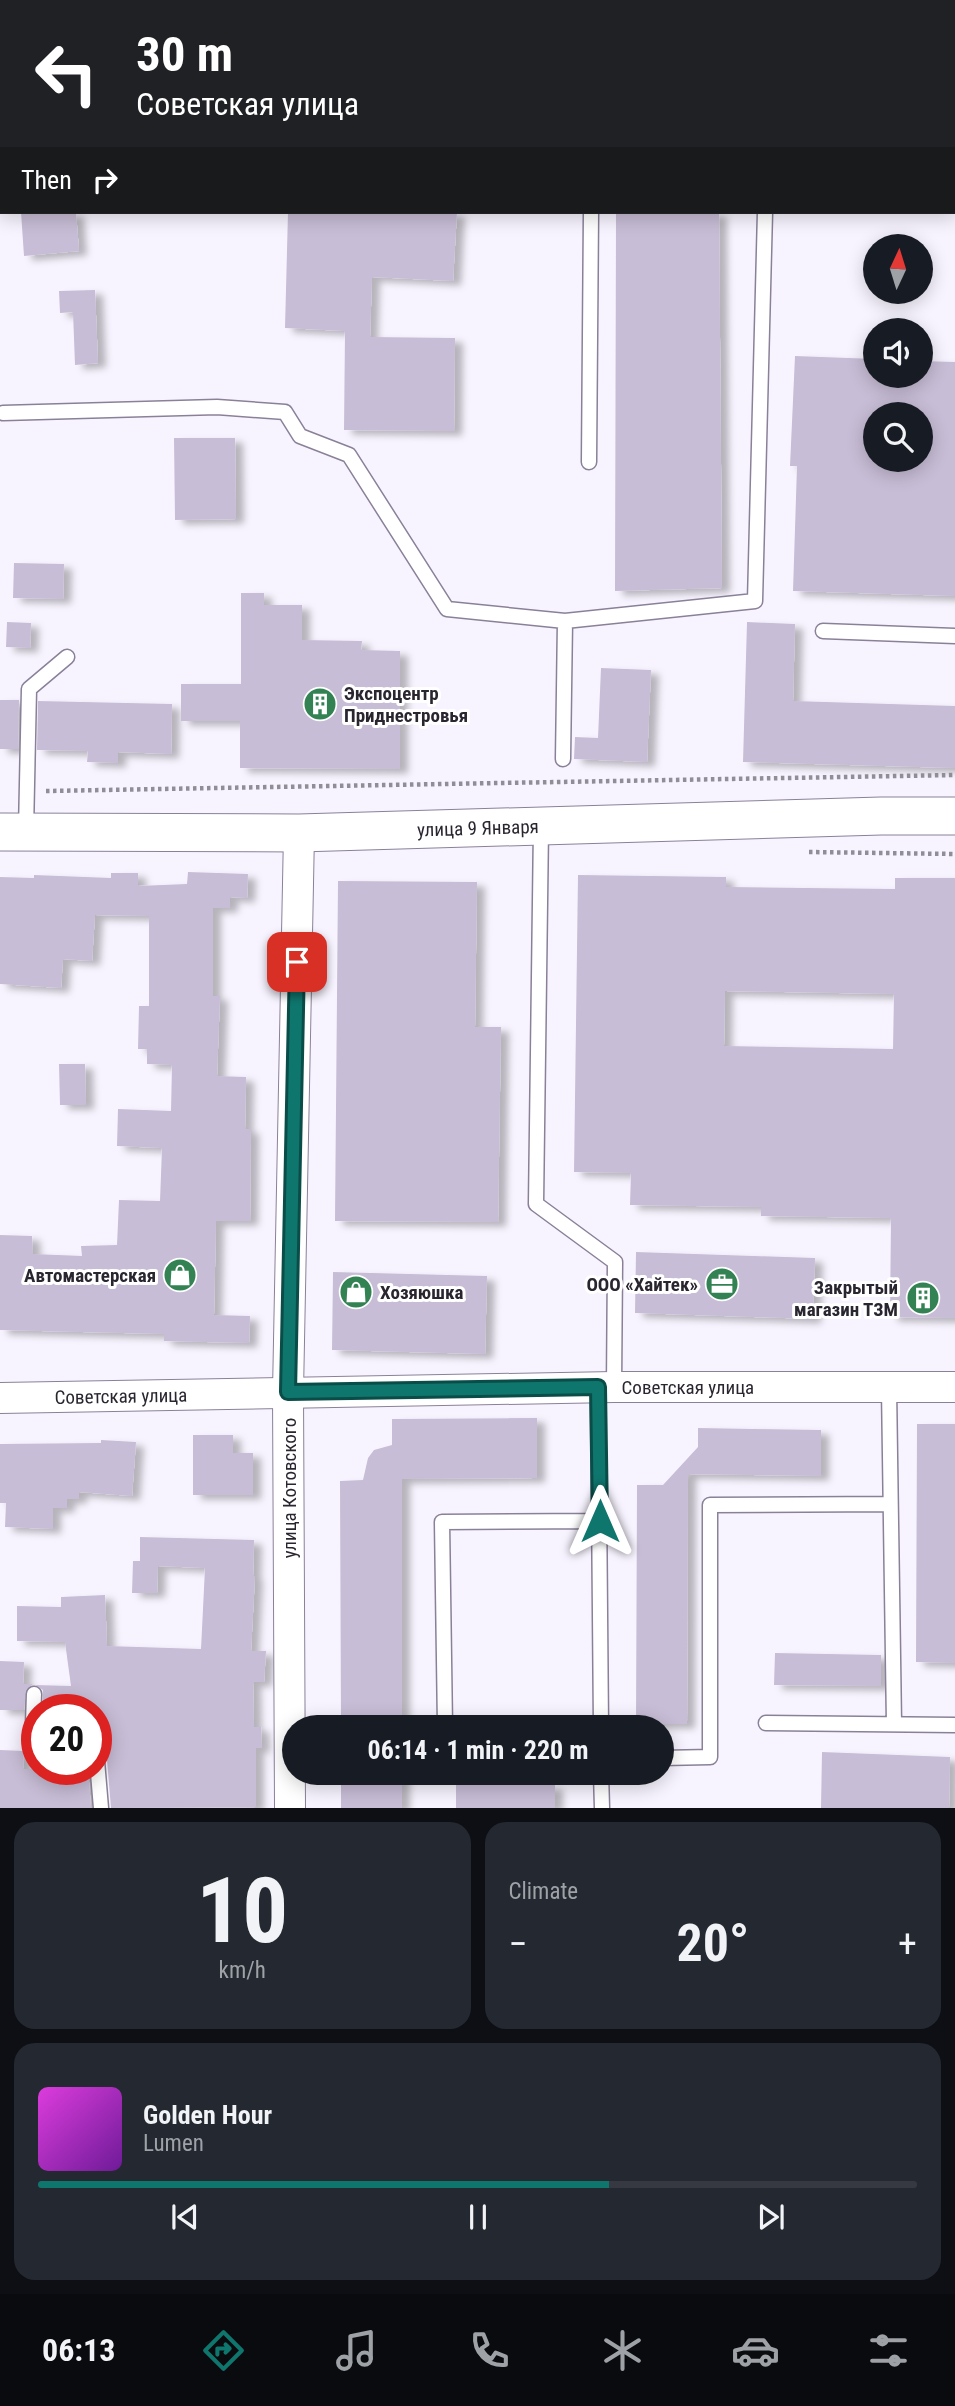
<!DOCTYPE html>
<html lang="en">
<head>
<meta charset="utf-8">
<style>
  :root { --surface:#171b24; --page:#242831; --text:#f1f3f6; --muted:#9ea1a6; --line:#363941; --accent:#0f766e }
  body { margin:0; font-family:"Roboto Condensed",sans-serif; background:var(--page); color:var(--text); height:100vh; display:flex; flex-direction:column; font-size:26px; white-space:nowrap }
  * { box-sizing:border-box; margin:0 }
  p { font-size:23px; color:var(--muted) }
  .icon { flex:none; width:38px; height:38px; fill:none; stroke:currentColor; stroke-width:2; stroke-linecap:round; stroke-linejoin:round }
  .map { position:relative; height:1808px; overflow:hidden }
  .panel { display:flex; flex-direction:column; gap:14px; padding:14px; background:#0d0f14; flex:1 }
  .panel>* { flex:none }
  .hud { position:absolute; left:0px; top:0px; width:956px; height:214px; box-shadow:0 4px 18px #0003; background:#202124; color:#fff; overflow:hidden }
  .needle { width:46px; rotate:4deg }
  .tools { position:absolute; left:863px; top:234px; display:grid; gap:14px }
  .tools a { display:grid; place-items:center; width:70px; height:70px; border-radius:50%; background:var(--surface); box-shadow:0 4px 18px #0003; font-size:35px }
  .speed { position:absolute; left:21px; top:1694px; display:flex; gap:14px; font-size:35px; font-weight:700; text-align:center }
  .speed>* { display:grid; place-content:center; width:91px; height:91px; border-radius:50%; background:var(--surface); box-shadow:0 4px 18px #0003; line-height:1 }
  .speed .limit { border:10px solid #d22; background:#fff; color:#111 }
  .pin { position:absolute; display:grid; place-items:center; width:60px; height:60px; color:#fff; margin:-30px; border-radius:14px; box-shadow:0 4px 10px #0006 }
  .me { position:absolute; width:77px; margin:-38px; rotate:0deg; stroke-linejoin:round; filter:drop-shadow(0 0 5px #0008) }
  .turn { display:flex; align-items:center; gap:24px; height:147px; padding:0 21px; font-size:32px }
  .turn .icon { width:91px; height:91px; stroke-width:2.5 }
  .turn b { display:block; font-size:49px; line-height:60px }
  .then { display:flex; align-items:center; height:66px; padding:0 21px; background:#0003; gap:14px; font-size:26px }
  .big { font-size:52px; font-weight:700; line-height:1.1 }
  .panel .widget { flex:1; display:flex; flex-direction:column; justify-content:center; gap:10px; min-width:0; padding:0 24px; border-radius:21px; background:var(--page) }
  .panel .dial { align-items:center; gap:0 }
  .dial b { font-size:91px; line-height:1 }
  .song { display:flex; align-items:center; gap:21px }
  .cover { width:84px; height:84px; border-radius:10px; background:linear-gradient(135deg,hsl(300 70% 55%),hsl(280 70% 35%)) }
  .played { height:7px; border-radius:4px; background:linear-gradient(90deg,var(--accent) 65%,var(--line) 65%) }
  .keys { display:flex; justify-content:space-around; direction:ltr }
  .heat { display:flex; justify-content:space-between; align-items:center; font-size:38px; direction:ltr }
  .panel .tiles { flex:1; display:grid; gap:14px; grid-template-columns:1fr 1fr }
  .widget:last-child { grid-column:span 2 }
  .trip { position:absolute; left:282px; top:1715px; width:392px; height:70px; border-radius:35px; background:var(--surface); box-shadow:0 4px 18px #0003; font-weight:700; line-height:70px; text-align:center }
  .dock { display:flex; height:112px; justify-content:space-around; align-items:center; background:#090b0e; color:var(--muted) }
  .dock .icon { width:49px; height:49px }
  .dock .current { color:var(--accent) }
  .dock b { font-size:32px; color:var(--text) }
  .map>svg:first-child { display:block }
  .building { fill:#c7bdd6; fill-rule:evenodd; filter:url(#shadow) }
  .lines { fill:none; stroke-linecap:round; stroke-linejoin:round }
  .service-casing { stroke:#8a8098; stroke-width:17 }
  .minor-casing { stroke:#8a8098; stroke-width:32 }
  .tertiary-casing { stroke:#8a8098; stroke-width:39 }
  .path { stroke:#918d97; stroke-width:4.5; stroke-dasharray:3.5 3.5; stroke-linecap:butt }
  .service { stroke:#fff; stroke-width:14 }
  .minor { stroke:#fff; stroke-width:30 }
  .tertiary { stroke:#fff; stroke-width:37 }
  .route-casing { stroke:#0a4d48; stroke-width:18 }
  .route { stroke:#0f766e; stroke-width:12 }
  .labels { text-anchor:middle; stroke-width:6; stroke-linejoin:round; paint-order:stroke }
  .poi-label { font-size:19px; font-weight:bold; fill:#2a2630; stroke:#fff; text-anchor:end }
  .street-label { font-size:19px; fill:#2a2630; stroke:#fff }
</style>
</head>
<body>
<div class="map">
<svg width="955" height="1808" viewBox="0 0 955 1808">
  <defs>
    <filter id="shadow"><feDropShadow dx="8" dy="4.5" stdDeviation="3.5" flood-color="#0004"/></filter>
  </defs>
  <rect width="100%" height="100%" fill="#f8f4ff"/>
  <path class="building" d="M21,212H76L79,251L24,256Z
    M288,212H457L453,281L372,277L370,337L455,338L454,431L344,430L345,331L285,328Z
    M616,212H719L722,588L615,591Z
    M95,290L98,363L75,365L73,312L60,313L59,291Z
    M795,356L875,359V376H920V361L955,362V596L793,591L797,466H790ZM875,415H920V460H875Z
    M174,438H235L236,519L175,520Z
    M14,563L64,564L63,599L13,598Z
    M241,593H264V605H302V640L362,641L361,650L400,651V769L240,768V721H181V684H241Z
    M7,622L31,623L30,648L6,647Z
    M747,622L795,624L793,701L955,706V768L743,762Z
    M601,668L651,670L647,762L574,759L575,737L598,738Z
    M0,700H19L18,749H0Z
    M38,701L172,704L171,754L118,752V763L87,762L88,751L37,750Z
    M188,872L248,874L247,898L230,897V908H213V996H220L217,1076L246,1077L245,1129H251L250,1221H216L214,1315L250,1316L249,1343L164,1341V1334L0,1330V1235L32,1236L33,1254L82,1256L81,1246L117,1245L119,1200L160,1201L162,1148L117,1146L118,1109L171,1111L172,1065L147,1064V1049H138L139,1006H149V916L95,915L92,961L63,959L61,988L0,984V877L34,878V875L111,878V873H138V886L187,884Z
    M578,875L726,877V887L895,889V878H955V1318L890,1317L891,1218L761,1216V1207L630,1205L631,1173L574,1172ZM725,991L894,994L893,1049L724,1046Z
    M338,881L477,882L475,1027H501L498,1222L335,1221Z
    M59,1064H85L86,1105H60Z
    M636,1252L815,1258L813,1319L635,1313Z
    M333,1272L487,1276L485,1354L332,1350Z
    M537,1418V1478L402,1479V1727H341L340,1481L363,1480L368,1458L374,1450L392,1445V1419Z
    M917,1424H955V1663L916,1662Z
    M698,1428L821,1430V1476L688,1474L687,1724H636L637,1485H663L698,1447Z
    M193,1435H233V1453H253V1495H193Z
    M101,1440L136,1442L132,1496L79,1492V1499H67V1508H53V1529L5,1527L6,1503H0V1444L101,1443Z
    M140,1537L254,1540L253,1576H255L251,1651H266L264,1682H253L254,1727H261L262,1748H256V1807L111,1808L106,1748L103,1743L96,1740V1710H43V1690L35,1685L71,1686L65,1642L17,1641V1606L61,1607V1597L105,1595L107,1646L201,1649L205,1568L158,1566L157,1593H132L133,1561H140Z
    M775,1653L881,1655V1686L774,1685Z
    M0,1661L24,1662L23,1684H33L26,1690L24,1710H0Z
    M0,1750L24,1751L23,1769H88L91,1808H0Z
    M822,1752L950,1757L949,1808H821Z
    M341,1773H402V1808H341Z
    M456,1783L555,1785V1808H456Z"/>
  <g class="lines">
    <defs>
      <path id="service" d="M3,413L217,407L285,412L300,436L349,455L447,609L565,621L755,601L765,212
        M589,462L591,212
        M823,631L955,636
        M563,759L565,621
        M541,827L536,1204L615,1262L614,1387
        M26,831L29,689L67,657
        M598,1387L601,1727
        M889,1388L894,1724
        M34,1694L33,1724L37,1725
        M766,1723L955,1725
        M445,1727L442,1522L600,1521
        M96,1749L101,1808
        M662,1758L710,1757V1505L890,1504
        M601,1773L602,1808"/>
      <g id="minor">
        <path id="s1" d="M0,1398L614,1387H955"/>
        <path d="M290,1808L288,1392L299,833"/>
      </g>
      <g id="tertiary">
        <path id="s2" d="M0,832L299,833L881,816H955"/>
      </g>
    </defs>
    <use href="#service" class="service-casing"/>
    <use href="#minor" class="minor-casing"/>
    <use href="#tertiary" class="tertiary-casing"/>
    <path class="path" d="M46,791L955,775
      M809,852L955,854"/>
    <use href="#service" class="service"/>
    <use href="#minor" class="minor"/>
    <use href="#tertiary" class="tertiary"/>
  </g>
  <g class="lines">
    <defs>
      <path id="route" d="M297,962L288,1392L598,1387L600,1521"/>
    </defs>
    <use href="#route" class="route-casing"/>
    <use href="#route" class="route"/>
  </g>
  <defs>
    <symbol id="building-disc" viewBox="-11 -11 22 22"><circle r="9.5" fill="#338253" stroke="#fff"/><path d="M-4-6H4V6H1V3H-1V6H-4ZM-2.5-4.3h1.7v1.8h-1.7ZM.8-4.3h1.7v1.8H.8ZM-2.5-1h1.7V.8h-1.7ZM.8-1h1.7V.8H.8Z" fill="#fff"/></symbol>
    <symbol id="shop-disc" viewBox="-11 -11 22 22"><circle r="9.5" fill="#338253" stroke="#fff"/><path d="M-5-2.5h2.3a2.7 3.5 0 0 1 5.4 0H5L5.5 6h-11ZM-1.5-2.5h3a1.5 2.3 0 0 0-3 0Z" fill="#fff"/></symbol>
    <symbol id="office-disc" viewBox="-11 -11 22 22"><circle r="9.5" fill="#338253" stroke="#fff"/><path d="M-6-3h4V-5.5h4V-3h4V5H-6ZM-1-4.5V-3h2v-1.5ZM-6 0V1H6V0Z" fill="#fff"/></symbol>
  </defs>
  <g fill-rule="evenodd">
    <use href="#building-disc" x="301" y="685" width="38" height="38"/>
    <use href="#shop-disc" x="161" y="1256" width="38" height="38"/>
    <use href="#office-disc" x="703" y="1265" width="38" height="38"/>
    <use href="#shop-disc" x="337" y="1273" width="38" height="38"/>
    <use href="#building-disc" x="904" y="1279" width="38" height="38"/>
  </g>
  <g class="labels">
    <g class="poi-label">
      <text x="344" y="700" text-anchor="start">Экспоцентр<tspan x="344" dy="22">Приднестровья</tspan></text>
      <text x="156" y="1282">Автомастерская</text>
      <text x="698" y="1291">ООО «Хайтек»</text>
      <text x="898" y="1294">Закрытый<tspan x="898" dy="22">магазин ТЗМ</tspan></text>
      <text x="380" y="1299" text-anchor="start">Хозяюшка</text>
    </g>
    <g class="street-label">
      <text dy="7" stroke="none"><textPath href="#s2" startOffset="478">улица 9 Января</textPath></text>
      <text dy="7" stroke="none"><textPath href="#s1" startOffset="688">Советская улица</textPath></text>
      <text dy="7" stroke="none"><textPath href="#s1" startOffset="121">Советская улица</textPath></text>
      <text transform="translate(289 1488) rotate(-90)" y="7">улица Котовского</text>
    </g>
  </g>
</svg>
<div class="tools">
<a><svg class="needle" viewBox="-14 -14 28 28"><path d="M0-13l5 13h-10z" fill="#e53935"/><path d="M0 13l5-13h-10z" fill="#9ea1a6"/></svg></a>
<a><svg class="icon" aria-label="sound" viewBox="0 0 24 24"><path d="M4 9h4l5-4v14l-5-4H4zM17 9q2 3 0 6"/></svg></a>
<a><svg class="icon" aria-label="search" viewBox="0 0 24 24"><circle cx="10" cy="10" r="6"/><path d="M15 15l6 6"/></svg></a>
</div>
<div class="speed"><div class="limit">20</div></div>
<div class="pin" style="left:297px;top:962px;background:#d93025"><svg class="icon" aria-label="arrive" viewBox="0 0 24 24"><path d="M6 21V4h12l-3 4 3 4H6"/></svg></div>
<svg class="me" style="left:600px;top:1521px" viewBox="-20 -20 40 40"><path d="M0-17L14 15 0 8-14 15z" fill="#0f766e" stroke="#fff" stroke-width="4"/></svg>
<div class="trip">06:14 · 1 min · 220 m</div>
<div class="hud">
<div class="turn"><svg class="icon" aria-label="left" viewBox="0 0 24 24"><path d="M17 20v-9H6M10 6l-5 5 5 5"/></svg><div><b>30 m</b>Советская улица</div></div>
<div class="then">Then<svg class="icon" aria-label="right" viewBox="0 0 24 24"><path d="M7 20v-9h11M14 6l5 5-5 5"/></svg></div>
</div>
</div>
<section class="panel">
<div class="tiles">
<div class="widget dial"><b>10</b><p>km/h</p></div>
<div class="widget"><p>Climate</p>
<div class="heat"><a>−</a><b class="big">20°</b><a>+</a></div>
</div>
<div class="widget">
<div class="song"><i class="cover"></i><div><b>Golden Hour</b><p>Lumen</p></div></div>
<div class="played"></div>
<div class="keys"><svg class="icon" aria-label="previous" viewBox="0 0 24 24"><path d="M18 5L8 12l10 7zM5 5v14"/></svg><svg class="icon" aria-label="pause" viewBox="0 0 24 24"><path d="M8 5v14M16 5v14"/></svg><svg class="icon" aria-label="next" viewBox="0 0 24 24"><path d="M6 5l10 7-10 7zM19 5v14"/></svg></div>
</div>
</div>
</section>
<nav class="dock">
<b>06:13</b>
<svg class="icon current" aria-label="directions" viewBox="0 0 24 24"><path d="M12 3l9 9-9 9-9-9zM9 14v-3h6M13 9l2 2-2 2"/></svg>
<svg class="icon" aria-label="music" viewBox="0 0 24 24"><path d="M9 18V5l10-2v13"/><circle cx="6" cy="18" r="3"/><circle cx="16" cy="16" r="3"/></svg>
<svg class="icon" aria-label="phone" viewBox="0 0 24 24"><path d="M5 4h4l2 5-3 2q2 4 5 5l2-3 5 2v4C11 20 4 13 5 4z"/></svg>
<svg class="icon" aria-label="climate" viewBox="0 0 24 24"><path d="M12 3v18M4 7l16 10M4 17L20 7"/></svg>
<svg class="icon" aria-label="car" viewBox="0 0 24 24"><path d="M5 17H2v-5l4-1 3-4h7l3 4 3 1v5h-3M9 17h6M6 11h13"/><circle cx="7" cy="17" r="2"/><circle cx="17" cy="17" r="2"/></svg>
<svg class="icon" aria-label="filters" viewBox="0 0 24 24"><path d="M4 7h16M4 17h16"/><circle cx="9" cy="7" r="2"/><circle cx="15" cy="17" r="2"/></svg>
</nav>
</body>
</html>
